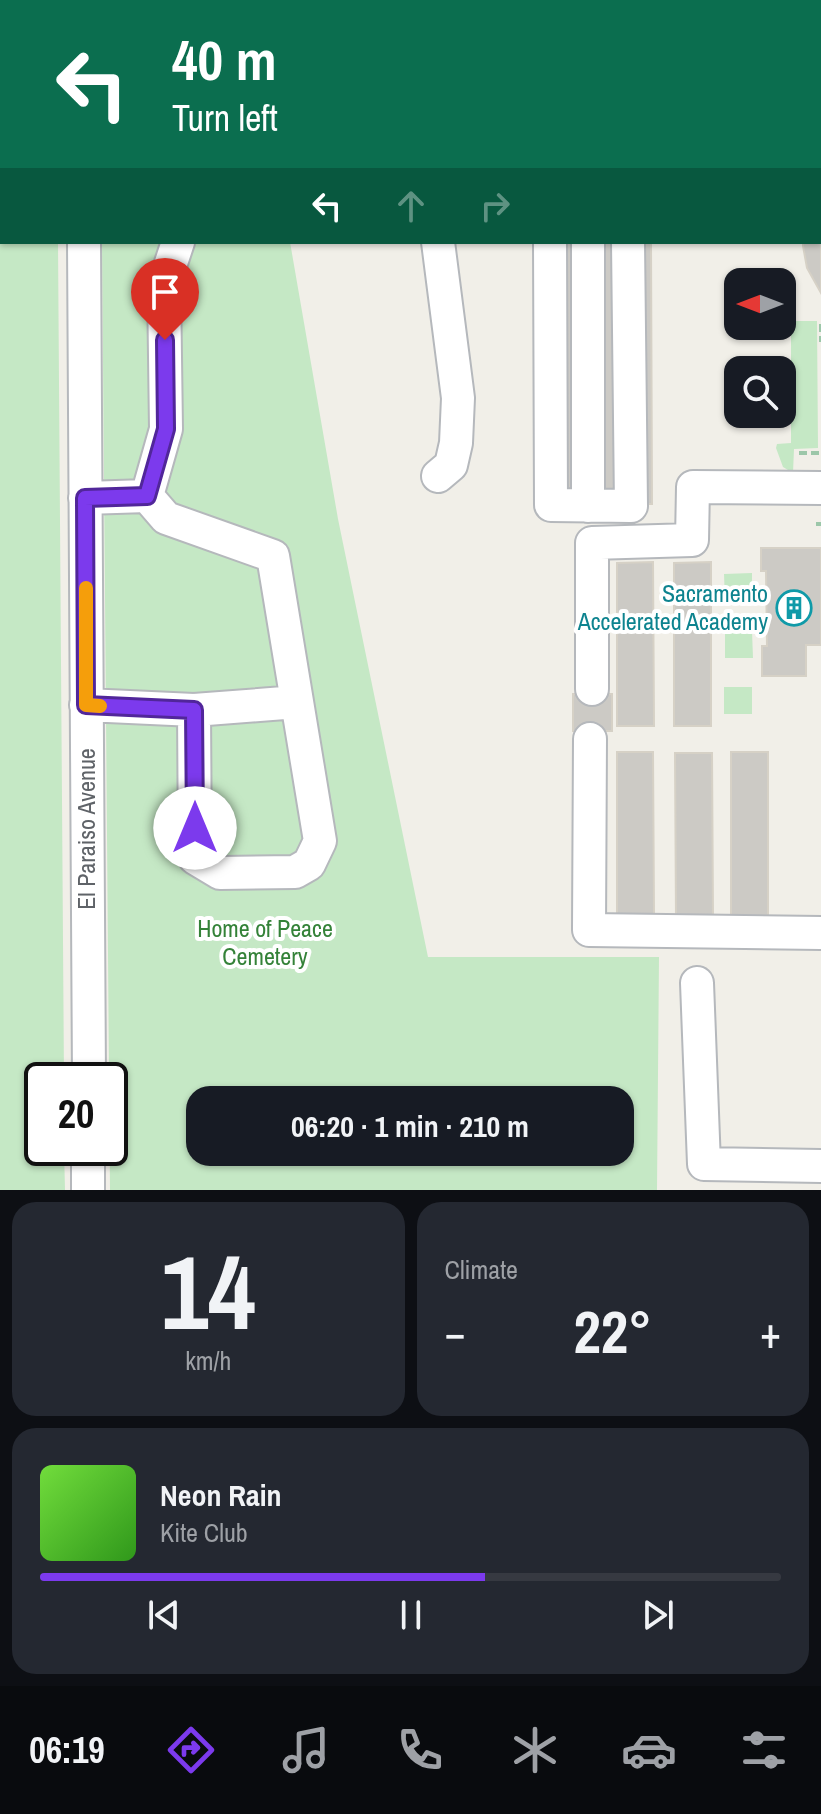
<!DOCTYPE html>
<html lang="en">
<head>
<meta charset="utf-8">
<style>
  :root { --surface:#171b24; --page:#242831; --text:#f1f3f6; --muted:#9ea1a6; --line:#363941; --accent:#7c3aed }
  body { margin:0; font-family:"Archivo Narrow",sans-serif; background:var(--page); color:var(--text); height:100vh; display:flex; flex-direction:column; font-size:30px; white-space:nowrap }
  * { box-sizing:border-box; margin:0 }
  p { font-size:26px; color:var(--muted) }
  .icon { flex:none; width:44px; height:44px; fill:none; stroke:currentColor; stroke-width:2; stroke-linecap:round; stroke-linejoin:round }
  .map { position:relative; height:1190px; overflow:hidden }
  .sheet { display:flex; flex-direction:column; gap:12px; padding:12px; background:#0d0f14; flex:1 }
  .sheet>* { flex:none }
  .hud { position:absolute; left:0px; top:0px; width:822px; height:244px; box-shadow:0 2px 6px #0004; background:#0b6e4f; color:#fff; overflow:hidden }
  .needle { width:52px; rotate:270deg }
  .buttons { position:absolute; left:724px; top:268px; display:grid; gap:16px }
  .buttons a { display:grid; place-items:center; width:72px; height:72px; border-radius:16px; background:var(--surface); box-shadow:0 2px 6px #0004; font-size:40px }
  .speed { position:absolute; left:24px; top:1062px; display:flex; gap:16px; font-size:40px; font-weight:700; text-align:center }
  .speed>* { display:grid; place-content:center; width:104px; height:104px; border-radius:50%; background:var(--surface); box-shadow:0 2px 6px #0004; line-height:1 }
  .speed .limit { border:4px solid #111; border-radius:12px; background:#fff; color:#111 }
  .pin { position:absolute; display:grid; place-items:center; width:68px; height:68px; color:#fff; margin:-82px -34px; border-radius:50% 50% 50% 0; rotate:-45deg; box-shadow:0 0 8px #0007 }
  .pin .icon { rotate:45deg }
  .me { position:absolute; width:88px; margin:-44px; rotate:0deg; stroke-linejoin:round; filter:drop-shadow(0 0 6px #0008) }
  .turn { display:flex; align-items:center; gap:28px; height:168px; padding:0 40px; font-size:36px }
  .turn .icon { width:104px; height:104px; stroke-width:2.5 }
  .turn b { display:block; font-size:56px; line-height:68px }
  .lanes { display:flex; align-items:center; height:76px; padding:0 40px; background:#0003; justify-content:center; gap:40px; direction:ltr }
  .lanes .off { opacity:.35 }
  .big { font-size:60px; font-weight:700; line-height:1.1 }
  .sheet .tile { flex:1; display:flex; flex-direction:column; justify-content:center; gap:12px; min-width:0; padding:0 28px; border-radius:24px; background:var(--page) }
  .sheet .dial { align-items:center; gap:0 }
  .dial b { font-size:104px; line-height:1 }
  .song { display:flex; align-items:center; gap:24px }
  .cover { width:96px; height:96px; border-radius:12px; background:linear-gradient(135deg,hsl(100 70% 55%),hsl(110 70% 35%)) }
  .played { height:8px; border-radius:4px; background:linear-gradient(90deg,var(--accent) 60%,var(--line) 60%) }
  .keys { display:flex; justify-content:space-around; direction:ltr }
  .heat { display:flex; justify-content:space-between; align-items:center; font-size:44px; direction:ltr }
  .sheet .tiles { flex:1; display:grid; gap:12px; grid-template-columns:1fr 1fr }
  .tile:last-child { grid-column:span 2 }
  .trip { position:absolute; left:186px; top:1086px; width:448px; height:80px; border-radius:24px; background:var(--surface); box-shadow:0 2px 6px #0004; font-weight:700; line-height:80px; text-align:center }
  .tabs { display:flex; height:128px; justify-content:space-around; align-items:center; background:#090b0e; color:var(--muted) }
  .tabs .icon { width:56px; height:56px }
  .tabs .on { color:var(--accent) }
  .tabs b { font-size:36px; color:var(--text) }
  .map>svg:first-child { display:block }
  .green { fill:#c5e8c5; fill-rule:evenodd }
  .building { fill:#cccac5; stroke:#d6d1c6; stroke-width:2 }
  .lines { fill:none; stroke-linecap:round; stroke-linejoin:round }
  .minor-casing { stroke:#b5b8bc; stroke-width:36 }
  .path { stroke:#9cc7a9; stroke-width:4; stroke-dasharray:8 4; stroke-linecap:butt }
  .minor { stroke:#fff; stroke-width:32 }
  .route-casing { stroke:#51269a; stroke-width:20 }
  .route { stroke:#7c3aed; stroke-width:14 }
  .slow { stroke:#f59e0b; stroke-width:14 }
  .labels { text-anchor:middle; stroke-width:8; stroke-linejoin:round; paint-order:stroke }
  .culture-label { font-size:24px; fill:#0d838f; stroke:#fff; text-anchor:end }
  .street-label { font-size:24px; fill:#5f6368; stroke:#fff }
  .park-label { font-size:24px; fill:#348238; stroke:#fff }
</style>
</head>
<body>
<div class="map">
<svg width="821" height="1190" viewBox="0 0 821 1190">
  <rect width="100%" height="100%" fill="#f1efe8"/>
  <path class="green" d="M0,0H56L2,2V242H58L64,1080H42V1148H64L65,1190H0Z
    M102,242H290L338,519L428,957H659L657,1190H110ZM200,1100H620V1152H200Z
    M791,321H817L818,448L794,449L793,473L783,467L776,448L777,444L791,443Z
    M752,573V601H725L724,574Z
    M725,631H752L753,658H725Z
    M724,687H752V714H724Z"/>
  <path class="building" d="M821,234V293L807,268L803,246V242H820Z
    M561,242H581L583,495H563Z
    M598,242H618L620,495H600Z
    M641,242H651L652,504H642Z
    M761,548H821V645H806V676H762V646H767L766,571H761Z
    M653,562L654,726H617V563Z
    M711,562V726H674V563Z
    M573,694H612V731H573Z
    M617,752H653L654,915H617Z
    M731,752H768V915H731Z
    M675,753H712L713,917H676Z"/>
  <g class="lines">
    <defs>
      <path id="minor" d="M82,0V2
        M178,0L179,2
        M409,0L414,2
        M549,0V2
        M587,0V2
        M626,0V2
        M37,2L43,0
        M215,2L227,0
        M338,2L347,0
        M0,13L2,12
        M820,108L821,107
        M84,242L89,1080
        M550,242L551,505L631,506L628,242
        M588,242V506
        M438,476L451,465L456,443L458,398L438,242
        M85,498L147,496L166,429L164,284L178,242
        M592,689V543L692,540L693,487L821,488
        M86,705L194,710L195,858L220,873L295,872L309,864L320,841L273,556L166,518L147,496
        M194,710L297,702
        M590,739L589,930L821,933
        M697,983L704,1164L821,1166
        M88,1190V1148"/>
    </defs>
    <use href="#minor" class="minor-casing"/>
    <path class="path" d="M820,142H821
      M821,324V342
      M799,453H821
      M816,524H821"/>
    <use href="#minor" class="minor"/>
  </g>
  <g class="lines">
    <defs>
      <path id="route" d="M165,340L166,429L147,496L85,498L86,705L194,710L195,828"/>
    </defs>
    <use href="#route" class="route-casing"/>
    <use href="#route" class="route"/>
    <path class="slow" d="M86,588V705L100,706"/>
  </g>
  <defs>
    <symbol id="building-ring" viewBox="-11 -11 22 22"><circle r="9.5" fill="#fff" stroke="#0f9aa8" stroke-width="1.5"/><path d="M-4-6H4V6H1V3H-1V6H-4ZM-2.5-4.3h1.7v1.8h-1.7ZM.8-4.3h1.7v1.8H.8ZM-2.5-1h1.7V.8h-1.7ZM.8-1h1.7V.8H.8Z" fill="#0f9aa8"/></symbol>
  </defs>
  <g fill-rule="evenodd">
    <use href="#building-ring" x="774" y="588" width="40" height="40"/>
  </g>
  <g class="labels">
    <g class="culture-label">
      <text x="768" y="602">Sacramento<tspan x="768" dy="28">Accelerated Academy</tspan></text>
    </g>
    <g class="street-label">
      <text transform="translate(87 829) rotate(-90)" y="8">El Paraiso Avenue</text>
    </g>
    <g class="park-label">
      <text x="265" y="937">Home of Peace<tspan x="265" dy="28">Cemetery</tspan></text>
    </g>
  </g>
</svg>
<div class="buttons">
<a><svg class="needle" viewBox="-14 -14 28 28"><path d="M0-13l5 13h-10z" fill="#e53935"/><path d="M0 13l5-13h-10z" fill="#9ea1a6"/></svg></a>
<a><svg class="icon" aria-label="search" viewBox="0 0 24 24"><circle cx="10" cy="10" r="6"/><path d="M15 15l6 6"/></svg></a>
</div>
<div class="speed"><div class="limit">20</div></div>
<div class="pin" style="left:165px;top:340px;background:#d93025"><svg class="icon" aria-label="arrive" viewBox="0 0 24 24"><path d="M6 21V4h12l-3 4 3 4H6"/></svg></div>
<svg class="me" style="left:195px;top:828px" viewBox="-20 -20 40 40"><circle r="19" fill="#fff"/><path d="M0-13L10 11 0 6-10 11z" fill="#7c3aed"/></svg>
<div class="trip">06:20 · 1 min · 210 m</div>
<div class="hud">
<div class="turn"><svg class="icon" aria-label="left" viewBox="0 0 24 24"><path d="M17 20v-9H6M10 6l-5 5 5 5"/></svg><div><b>40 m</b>Turn left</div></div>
<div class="lanes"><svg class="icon" aria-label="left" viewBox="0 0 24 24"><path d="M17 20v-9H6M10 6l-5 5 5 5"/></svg><svg class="icon off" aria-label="ahead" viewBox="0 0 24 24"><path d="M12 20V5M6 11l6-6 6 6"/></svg><svg class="icon off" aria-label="right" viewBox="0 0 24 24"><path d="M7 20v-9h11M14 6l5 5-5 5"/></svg></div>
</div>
</div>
<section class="sheet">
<div class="tiles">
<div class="tile dial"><b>14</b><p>km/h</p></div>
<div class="tile"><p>Climate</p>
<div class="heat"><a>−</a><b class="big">22°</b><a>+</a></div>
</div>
<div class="tile">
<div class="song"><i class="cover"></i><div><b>Neon Rain</b><p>Kite Club</p></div></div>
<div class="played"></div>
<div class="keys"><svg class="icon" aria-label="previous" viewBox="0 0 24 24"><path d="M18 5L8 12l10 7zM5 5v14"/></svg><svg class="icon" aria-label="pause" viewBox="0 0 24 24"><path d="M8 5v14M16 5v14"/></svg><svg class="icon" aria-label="next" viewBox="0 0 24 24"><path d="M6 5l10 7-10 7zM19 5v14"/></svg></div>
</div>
</div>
</section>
<nav class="tabs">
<b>06:19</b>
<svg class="icon on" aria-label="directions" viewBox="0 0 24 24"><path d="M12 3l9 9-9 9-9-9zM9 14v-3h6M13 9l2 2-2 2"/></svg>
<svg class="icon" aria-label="music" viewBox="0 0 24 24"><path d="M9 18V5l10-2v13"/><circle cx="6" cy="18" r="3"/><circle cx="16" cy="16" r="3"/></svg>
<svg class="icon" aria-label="phone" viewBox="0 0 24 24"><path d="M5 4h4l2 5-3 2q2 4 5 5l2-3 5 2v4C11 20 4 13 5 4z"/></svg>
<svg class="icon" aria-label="climate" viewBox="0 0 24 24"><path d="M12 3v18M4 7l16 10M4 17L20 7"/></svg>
<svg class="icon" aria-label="car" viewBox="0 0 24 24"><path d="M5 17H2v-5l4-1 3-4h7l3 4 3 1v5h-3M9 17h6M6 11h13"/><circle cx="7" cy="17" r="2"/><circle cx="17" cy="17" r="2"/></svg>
<svg class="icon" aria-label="filters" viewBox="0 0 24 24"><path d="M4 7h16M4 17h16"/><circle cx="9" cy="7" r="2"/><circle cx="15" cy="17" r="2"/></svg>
</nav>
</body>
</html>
